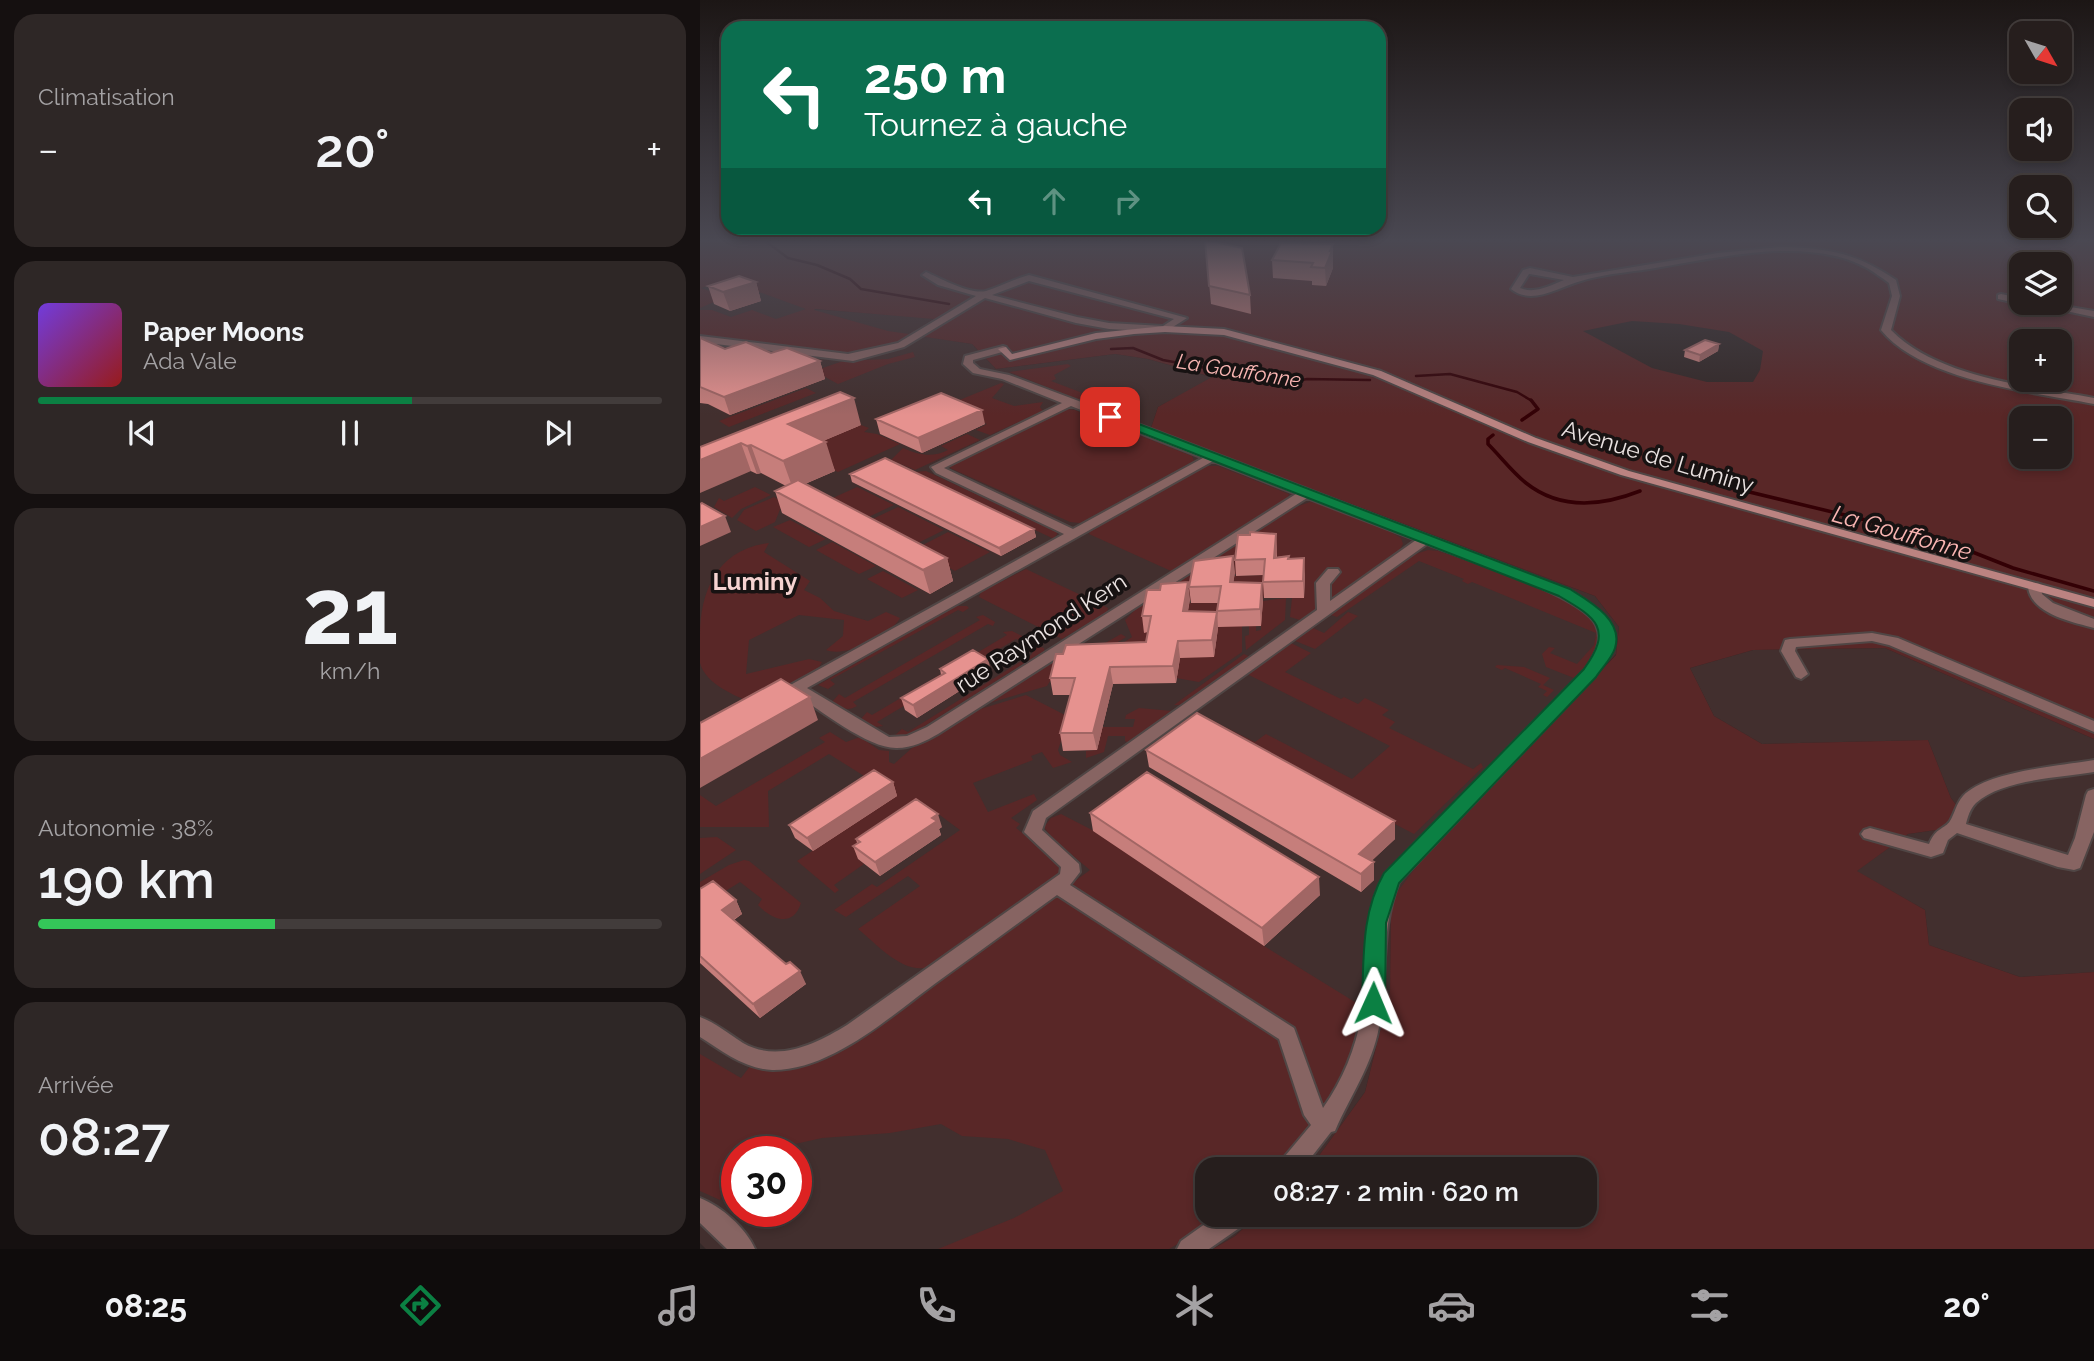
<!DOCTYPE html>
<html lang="fr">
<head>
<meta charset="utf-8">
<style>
  :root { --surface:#261e1d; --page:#2e2726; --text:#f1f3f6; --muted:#a4a2a4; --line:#423c3b; --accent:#0b8043 }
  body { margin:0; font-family:Raleway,sans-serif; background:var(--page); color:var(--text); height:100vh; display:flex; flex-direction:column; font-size:26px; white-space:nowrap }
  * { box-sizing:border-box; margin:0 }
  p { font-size:23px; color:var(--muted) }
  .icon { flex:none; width:38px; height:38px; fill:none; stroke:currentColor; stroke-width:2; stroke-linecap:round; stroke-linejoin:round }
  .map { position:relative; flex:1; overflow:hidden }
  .panel { display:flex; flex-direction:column; gap:14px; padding:14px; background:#151010; width:700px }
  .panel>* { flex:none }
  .banner { position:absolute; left:21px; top:21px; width:665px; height:214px; border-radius:21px; box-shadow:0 4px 10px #0003,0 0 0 2px var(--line); background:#0b6e4f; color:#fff; overflow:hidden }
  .needle { width:46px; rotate:129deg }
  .tools { position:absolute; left:1309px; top:21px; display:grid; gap:14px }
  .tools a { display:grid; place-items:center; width:63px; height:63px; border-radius:14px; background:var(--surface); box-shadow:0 4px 10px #0003,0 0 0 2px var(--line); font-size:35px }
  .speed { position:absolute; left:21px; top:1136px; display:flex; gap:14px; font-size:35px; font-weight:700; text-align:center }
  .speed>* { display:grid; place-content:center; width:91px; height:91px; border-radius:50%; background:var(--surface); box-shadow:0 4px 10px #0003,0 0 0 2px var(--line); line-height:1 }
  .speed .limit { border:10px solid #d22; background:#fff; color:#111 }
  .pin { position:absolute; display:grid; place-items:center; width:60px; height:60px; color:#fff; margin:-30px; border-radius:14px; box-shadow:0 4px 10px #0006 }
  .me { position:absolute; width:77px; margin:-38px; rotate:1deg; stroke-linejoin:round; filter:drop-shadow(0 0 5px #0008) }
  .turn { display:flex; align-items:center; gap:24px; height:147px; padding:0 28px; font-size:32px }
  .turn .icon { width:91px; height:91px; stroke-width:2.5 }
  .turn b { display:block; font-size:49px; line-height:60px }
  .lanes { display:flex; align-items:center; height:66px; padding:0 28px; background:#0003; justify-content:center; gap:35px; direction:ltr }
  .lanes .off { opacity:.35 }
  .big { font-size:52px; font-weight:600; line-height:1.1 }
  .panel .tile { flex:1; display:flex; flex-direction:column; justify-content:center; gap:10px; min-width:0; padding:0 24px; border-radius:21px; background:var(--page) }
  .panel .dial { align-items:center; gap:0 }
  .dial b { font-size:91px; line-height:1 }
  .song { display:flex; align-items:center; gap:21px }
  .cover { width:84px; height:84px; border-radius:10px; background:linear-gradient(135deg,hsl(260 70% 55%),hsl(0 70% 35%)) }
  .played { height:7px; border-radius:4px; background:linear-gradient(90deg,var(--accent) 60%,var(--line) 60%) }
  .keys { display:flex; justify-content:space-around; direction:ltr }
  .heat { display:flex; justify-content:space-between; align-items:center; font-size:38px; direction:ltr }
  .charge { height:10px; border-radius:5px; background:linear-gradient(90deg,#34c759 38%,var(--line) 0) }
  .trip { position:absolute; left:495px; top:1157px; width:402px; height:70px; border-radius:21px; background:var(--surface); box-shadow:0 4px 10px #0003,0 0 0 2px var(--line); font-weight:600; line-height:70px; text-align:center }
  .tabs { display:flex; height:112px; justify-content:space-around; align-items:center; background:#0f0c0c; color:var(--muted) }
  .tabs .icon { width:49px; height:49px }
  .tabs .on { color:var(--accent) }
  .tabs b { font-size:32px; color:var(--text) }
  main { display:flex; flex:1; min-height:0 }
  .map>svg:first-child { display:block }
  .built { fill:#422f2e; fill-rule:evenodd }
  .green { fill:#592727; fill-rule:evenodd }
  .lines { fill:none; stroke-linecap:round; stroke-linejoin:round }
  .stream-far1 { stroke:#330005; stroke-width:2.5 }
  .stream { stroke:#330005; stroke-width:3.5 }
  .street-casing { stroke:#504645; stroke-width:4 }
  .secondary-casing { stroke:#504645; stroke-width:4 }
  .street { fill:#876462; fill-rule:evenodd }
  .secondary { fill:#bb8381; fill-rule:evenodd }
  .wall { fill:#c67e7b }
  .shaded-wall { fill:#a16664 }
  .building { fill:#e6928f; stroke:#a16664; stroke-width:2 }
  .route { fill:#0b8043; stroke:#07532c; stroke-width:2 }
  .labels { text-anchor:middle; stroke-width:7; stroke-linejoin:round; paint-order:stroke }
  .far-water-label { font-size:21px; font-style:italic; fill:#f9b5b2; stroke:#171212 }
  .street-label { font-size:23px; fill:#eae2e1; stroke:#171212 }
  .water-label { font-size:24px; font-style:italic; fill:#f9b5b2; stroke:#171212 }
  .neighbourhood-label { font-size:24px; font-weight:bold; fill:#f6d3d1; stroke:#171212 }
</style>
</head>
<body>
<main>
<section class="panel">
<div class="tile"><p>Climatisation</p>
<div class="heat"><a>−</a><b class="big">20°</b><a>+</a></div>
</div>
<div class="tile">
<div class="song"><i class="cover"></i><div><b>Paper Moons</b><p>Ada Vale</p></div></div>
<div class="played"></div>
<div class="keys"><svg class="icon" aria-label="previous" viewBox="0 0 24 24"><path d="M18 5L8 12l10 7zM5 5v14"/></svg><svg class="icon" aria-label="pause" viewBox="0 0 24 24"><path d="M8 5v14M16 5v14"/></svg><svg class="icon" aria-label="next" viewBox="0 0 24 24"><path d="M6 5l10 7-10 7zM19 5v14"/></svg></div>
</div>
<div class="tile dial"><b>21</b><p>km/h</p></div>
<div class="tile"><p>Autonomie · 38%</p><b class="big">190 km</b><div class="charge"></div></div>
<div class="tile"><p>Arrivée</p><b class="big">08:27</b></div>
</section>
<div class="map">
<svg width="1394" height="1249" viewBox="0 0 1394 1249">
  <rect width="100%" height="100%" fill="#332827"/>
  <path class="built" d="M0,265L110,309L235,318L210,334L272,344L296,369L415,354L448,359L514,378L458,407L451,428L895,596L919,627L916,654L691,900L690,991L665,1092L618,1157L606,1169H508V1214L558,1215L535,1236L513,1249H6L0,1243ZM37,1152H96V1211H37Z
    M1185,648L1394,739V972L1320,977L1229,945L1225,910L1156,871L1208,834L1270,825L1251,798L1228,740L1062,744L1014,716L990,668L1053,650Z"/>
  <path class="green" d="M0,240H1394V739L1185,648L1053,650L990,668L1014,716L1062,744L1228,740L1251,798L1271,825L1208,834L1157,871L1225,910L1229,945L1320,977L1394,972V1249H513L535,1236L558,1215L886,1214V1169H606L618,1157L665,1092L690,991L691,900L727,853L916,655L919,627L895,596L451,428L458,407L512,377L448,359L415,354L296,369L272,344L212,335L191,345L171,350L135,354L0,335V310H12L31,317L52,310L76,319L106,309L26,280L1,288L26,297L0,308ZM1321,264H1360V303H1321ZM114,310L115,309L234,319L209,334L188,331ZM932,321L979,324L1029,332L1063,351L1060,370L1053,382H1007L952,368L883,331ZM1321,341H1360V380H1321ZM1321,418H1360V457H1321Z
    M213,352L215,357L188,364L138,384L114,371L143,361L188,359Z
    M368,364L371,366L354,375L356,379L351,381L430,411L436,408L438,409L433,421L309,372Z
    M301,383L304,384L292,398L314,406L343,402L340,407L343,411L290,435L276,430L287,424L245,406Z
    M106,388L116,393L29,427L19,421Z
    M367,409L375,410L492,456L494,461L380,523L370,522L250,468L253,463Z
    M161,425L169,428L164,432L177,434L200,444L138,472L96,452Z
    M267,434L280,440L215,470L191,460L203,448C219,455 232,458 248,450L241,446Z
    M506,466H518L589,494L587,500L471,571L389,534L391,530Z
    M226,471L358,532L354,539L213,472Z
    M55,487L71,495L41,509L32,518L14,507L19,498L24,501Z
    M157,487L194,505L160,521L124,502Z
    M74,497L83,502L75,522L56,531L37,520L44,510Z
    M610,502L618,503L690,532L701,538L703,544L699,551L603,621L590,617L592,598L604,597L605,575L523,574L492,600L477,601L453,632L449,656L423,643L432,637L425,620L440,605L593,508Z
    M198,507L244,530L210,547L164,523Z
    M90,520L126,539L109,547L73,527Z
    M248,532L290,552L255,571L215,549Z
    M132,542L176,566L159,574L116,550Z
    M69,543L64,552L110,581L104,590L120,598L134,611L168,621L186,612L200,618C190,636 146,658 126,650L143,636L144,620L99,615L49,640L46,674L109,659L122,662L117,671L55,704C36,696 6,685 0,663C0,655 0,644 0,636C0,590 18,549 69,543Z
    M728,550L738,551C770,563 896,599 900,633C902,652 886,666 874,678L846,667L842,654L849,647L855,648L850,653L877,664L894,645L896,633L772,582L768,584L762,581L764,579L719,561L637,617L631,615L613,628L624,633L648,612L658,616L615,649L593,640L710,556Z
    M326,569L408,608L407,612L362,639L279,597L281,592Z
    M183,571L218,590L202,598L167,579Z
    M567,575L563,601L586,598L585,620L546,650L545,636L549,635V626H556V631L561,630V626L531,600L534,576Z
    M489,603H523L542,626V652L499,682L476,678Z
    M255,606H267L269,608L263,612L258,610L130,680L135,684L128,689L118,685Z
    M283,615L295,622L293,626L288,624L153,702L157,706C147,712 142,708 132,702L139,694L145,698L280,620L276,617Z
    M312,631L324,637L321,641L316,639L177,722L183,726L174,727L161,719L167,712L172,715L307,635L303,632Z
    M421,634L426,637C402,654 362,660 347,686L279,706L372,648L400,646Z
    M589,642L611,653L585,672L641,699L644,697L658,704L665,698L689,710L682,715L695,722L689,728L773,769L781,763L783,767L714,834L488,716L495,712L555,742L566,734L652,779L690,746L547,674Z
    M336,646L344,648V651L204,739L194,736L202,729L208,732L331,655L333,652L330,650Z
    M544,654L552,658L485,705H474Z
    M797,665L824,667L850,678L843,685L854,690L847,697L843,695L847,691L838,687L841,684L805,668L802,670L795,667Z
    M326,695L365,715L368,720L358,750L360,755L372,762L353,768L342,752L331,756L333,760L273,783L288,812L334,794L337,800L311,818L320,824L316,828L363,865L362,872L230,967C203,975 178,945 158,929L220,886L208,876L146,917L134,910L172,884L177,887L260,830L233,810L158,859L164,864L134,885L139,890L135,893L97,861L196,796L129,754L68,791L69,827H0V795L16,806L125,742L119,738L130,732L146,742L160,737L179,750L189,751V762L194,764L212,748L274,711Z
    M439,708L472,711L474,714L431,744L425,741V736H408L404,752L386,758V751L397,750L402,727H433L435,719H425L426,715Z
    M361,814L394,831L564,946L663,1007L655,1056L639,1094L577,1169H508V1214L525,1215L469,1249H238L314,1218L363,1191L345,1150L308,1139L262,1136L241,1124L190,1133L122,1138L86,1146L75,1151L37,1152V1175L20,1200L0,1191V1054L41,1078L51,1065C89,1075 121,1060 155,1042L390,870L353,839L344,827L351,818Z
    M17,837L36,850L0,874V838Z
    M44,860L49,861L101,903C93,928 72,920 58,905L62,899L40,882L0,907V882L29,865Z"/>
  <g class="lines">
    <path class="stream-far1" d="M64,240L88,258L117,265L150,279L161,289L249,304
      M411,349L433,348L463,360L586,383L607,379L670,380
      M716,376L750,374L817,392L832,401"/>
    <path class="stream" d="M822,420L838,409L831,400
      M793,435L788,439V444C801,457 812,472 826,483C860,510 902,506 940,491
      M1008,482L1232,536L1313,568L1394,591"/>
    <defs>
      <path id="street" d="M1081,247C1129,248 1156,253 1196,280L1200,296L1191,330C1238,378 1330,386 1394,398V404C1331,392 1223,381 1181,330L1192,296L1189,283C1182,278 1174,272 1167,268C1109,236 1022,257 961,267C934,272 907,273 881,281C859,287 832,306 811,289L823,270L830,268L873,277L1018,253ZM829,274H830L864,280C849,286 835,294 820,288Z
        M226,272C240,278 270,295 286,291C300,287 314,279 329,275L487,318L465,332L409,329L376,323L285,298L204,347L153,361L0,342V336L148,354L198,343L276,296L238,285L222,275ZM329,281L474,319L463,326L409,323L377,317L292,295Z
        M1301,294L1321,298V303H1324L1321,304L1298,299V295Z
        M1328,303H1347L1394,311V317Z
        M303,346L306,347V351L273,360V363L280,369L309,375L376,400L869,590C912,616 927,631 895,676L699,882C680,929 688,978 679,1027C672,1066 650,1096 635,1131L631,1132L602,1169H577L580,1162L611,1125L604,1115L579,1039L357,895C318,923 279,952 240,980C194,1013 132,1071 72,1070C45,1069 22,1051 0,1037V1017C16,1023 29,1034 43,1043C78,1063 116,1044 147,1025L360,874L361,867L324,832L333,811L617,610L616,583L628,569H638L640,572L630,584V601L716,540L607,498L238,734C226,741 212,748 197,748C169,749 120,710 95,694L90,696L82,691L85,688L364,534L236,473L231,467L362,403L302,379L273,373L263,364L265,356ZM371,406L503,458L373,529L244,468ZM513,461L596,494L227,727L207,736L189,737L107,688ZM727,544C762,558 882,595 896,625C904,642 894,657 885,670L685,874C665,909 667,947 665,986C662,1031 649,1071 623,1108L594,1028L370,885L380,872L379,864L342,830L346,818Z
        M1335,583L1340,584L1342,594L1353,603L1394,619V628C1372,622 1331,614 1328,587Z
        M1172,633L1198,638L1394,721V732L1189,645L1172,641L1096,647L1095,651L1108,674L1101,679L1096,677L1081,651L1085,640L1090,639Z
        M1394,760V772C1360,778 1302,779 1276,803C1270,809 1268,816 1266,824L1368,855L1375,838L1386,795L1388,791L1394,789V832L1380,868L1374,870L1358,867L1257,833L1248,840L1243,853L1231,857L1164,838L1161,834L1164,830L1170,828L1229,844C1236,827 1245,829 1250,821C1255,813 1256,804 1263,796C1287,771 1360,766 1394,760Z
        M0,1198C21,1206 46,1228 55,1249H27L0,1223Z
        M519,1214H551L548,1222L509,1249H477L481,1241Z"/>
      <path id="secondary" d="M465,326L524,329L681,371L836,438L929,471L1394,599V607L921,475L828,442L673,375L524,335L465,332L434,334L396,339L310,360L298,349L306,347L312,354L396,333Z"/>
    </defs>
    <use href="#street" class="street-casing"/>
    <use href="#secondary" class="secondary-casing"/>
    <use href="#street" class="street"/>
    <use href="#secondary" class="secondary"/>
  </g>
  <path class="wall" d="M505,240L550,295L551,314L511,304Z
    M633,244V268L626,286L612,285V281L573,278L572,260Z
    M56,282L61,301L30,311L14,304L8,286Z
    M0,338L25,349L71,353L120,361L125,379L30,415L8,404L0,403Z
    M1019,344L1018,351L999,362L984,357L985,350Z
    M176,419L285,424L222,453L180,434Z
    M161,425L123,441L135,471L105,484L247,558L253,581L230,594L82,513L75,491L86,486L61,473L57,474L0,447Z
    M150,474L334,529L336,537L301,556L152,482Z
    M576,534L577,557L589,556V559L605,574L604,598H564L563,582L564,575L536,576L535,560Z
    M535,572L533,583L563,600L561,626L518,627L517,611L518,603H491L489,587Z
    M490,599L488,611L517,612L518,628L514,657L480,658L476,683L413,684L397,750L363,751L360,733L370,695H353L350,678L446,642L448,632L444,633L442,616Z
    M240,669L291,671L217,718L205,710L201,698L241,675Z
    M446,750L695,839L671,861L674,880L661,892L449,767Z
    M193,782L197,796L113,851L95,838L89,825Z
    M390,813L620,895L564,946L393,831Z
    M242,827L239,829L241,835L180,876L158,859L153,846L157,843L156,839Z
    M0,889L36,900L42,914L34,920L106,984L60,1018L0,963Z"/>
  <path class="shaded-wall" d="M633,244V268L626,286L625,268Z
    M56,282L61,301L30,311L23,292Z
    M1019,344L1018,351L999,362L1000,355Z
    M120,361L125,379L30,415L24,397Z
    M154,398L161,425L97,452L88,424Z
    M282,410L285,424L222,453L218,438Z
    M126,442L135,471L93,489L83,461Z
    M41,443L51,471L0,493V460Z
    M51,445L61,473L57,474L47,446Z
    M25,516L31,532L0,546V527Z
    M334,529L336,537L301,556L299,548Z
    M576,534L577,550L575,574L574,558Z
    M533,556L535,572L531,599L530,582Z
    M247,558L253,581L230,594L223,570Z
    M604,558L605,574L604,598L603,581Z
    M488,582L490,599L485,627L483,611Z
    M562,583L563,600L561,626L560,609Z
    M517,612L518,628L514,657L512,640Z
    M478,641L480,658L476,683L473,666Z
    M288,659L291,671L217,718L213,705Z
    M410,667L413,684L397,750L393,733Z
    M110,697L118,720L0,788V759Z
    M193,782L197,796L113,851L107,838Z
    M238,814L242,827L239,829L241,835L180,876L175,862Z
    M695,821V839L660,872L659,854Z
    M674,862V880L661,892V874Z
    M619,877L620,895L564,946L562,928Z
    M36,900L42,914L28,923L22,910Z
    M100,971L106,984L60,1018L53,1004Z"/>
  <path class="building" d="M505,240L542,248L550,295L509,286Z
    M581,243L633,244L630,251H632L625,268L611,267L613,263L572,260Z
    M39,276L56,282L23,292L8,286Z
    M0,338L25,349L46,342L71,353L87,348L120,361L24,397L0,387Z
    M1005,340L1019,344L1000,355L985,350Z
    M140,392L154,398L88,424L126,442L83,461L51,445L47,446L41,443L0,460V447Z
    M241,393L282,410L218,438L176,419Z
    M185,458L334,529L299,548L150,474Z
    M98,480L247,558L223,570L75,491Z
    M2,503L25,516L0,527V504Z
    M550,532L576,534L574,558L589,556L588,559L604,558L603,581L563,582L565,559L535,560L538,535H550Z
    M533,556L530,582L562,583L560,609L517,611L521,586L489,587L494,561Z
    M488,582L483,611L517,612L512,640L478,641L473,666L410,667L393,733H360L375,678H350L356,654H363L366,645L446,642L451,616H442L447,590H460L461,584Z
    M273,650L288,659L213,705L201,698L245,673L240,669Z
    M81,679L110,697L0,759V723Z
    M497,713L695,821L659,854L674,862L661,874L446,750Z
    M174,770L193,782L107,838L89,825Z
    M447,772L619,877L562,928L390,813Z
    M216,799L238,814L232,818L237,821L175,862L153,846L160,842L156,839Z
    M13,881L36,900L22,910L86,964L90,962L100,971L53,1004L0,956V889Z"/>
  <linearGradient id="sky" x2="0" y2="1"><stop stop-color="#1c1615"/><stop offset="0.58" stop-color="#4a4852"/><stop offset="1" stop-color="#4a4852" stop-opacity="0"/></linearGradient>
  <rect width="1394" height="415" fill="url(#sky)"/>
  <path class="route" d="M410,413L870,589C889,601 924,620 915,648C912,658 902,668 896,677L699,883L686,923L685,1003L681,1010L673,1012L665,1010L662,1003C664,957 661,914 684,873L884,669C913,629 897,618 859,596L406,419V414Z"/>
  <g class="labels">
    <g class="far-water-label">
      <text transform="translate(539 371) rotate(9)" y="7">La Gouffonne</text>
    </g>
    <g class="street-label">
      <text transform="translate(958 457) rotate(17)" y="8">Avenue de Luminy</text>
      <text transform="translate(341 633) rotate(-33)" y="8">rue Raymond Kern</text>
    </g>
    <g class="water-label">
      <text transform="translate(1202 533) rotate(16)" y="8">La Gouffonne</text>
    </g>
    <g class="neighbourhood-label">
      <text x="55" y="590">Luminy</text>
    </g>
  </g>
</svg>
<div class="tools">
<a><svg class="needle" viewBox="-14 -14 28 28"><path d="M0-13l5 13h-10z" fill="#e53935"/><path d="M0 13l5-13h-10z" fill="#a4a2a4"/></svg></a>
<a><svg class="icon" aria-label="sound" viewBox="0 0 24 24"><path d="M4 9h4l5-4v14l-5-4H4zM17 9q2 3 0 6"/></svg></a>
<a><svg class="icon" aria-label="search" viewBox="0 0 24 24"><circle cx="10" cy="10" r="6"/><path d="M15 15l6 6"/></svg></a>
<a><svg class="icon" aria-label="layers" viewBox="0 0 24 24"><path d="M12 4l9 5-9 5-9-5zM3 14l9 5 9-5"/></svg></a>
<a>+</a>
<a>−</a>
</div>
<div class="speed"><div class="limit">30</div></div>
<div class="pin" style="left:410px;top:417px;background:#d93025"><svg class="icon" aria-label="arrive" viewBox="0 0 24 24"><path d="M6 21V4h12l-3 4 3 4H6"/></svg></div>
<svg class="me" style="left:673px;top:1003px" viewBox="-20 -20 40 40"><path d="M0-17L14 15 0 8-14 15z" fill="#0b8043" stroke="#fff" stroke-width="4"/></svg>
<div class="trip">08:27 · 2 min · 620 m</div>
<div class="banner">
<div class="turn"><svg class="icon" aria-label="left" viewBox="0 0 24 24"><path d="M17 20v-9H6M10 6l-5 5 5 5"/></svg><div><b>250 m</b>Tournez à gauche</div></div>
<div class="lanes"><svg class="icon" aria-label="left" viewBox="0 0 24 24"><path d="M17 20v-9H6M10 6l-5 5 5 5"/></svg><svg class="icon off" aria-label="ahead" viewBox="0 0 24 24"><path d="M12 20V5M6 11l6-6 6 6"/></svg><svg class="icon off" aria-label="right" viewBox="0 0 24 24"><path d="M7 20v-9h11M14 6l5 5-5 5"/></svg></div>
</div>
</div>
</main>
<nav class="tabs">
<b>08:25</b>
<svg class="icon on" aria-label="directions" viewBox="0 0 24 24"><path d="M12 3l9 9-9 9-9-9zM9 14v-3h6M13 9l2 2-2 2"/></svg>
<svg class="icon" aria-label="music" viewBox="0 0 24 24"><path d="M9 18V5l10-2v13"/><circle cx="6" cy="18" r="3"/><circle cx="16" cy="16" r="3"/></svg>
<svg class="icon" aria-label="phone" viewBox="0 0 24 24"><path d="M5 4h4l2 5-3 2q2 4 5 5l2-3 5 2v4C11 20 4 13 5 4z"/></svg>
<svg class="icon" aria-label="climate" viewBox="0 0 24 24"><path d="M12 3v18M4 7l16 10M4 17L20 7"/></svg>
<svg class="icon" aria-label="car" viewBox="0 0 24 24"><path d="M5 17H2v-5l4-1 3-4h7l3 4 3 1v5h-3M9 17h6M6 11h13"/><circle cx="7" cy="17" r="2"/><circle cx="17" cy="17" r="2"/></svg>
<svg class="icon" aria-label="filters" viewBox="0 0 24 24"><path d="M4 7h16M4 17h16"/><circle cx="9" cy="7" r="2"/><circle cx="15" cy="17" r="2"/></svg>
<b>20°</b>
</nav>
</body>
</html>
